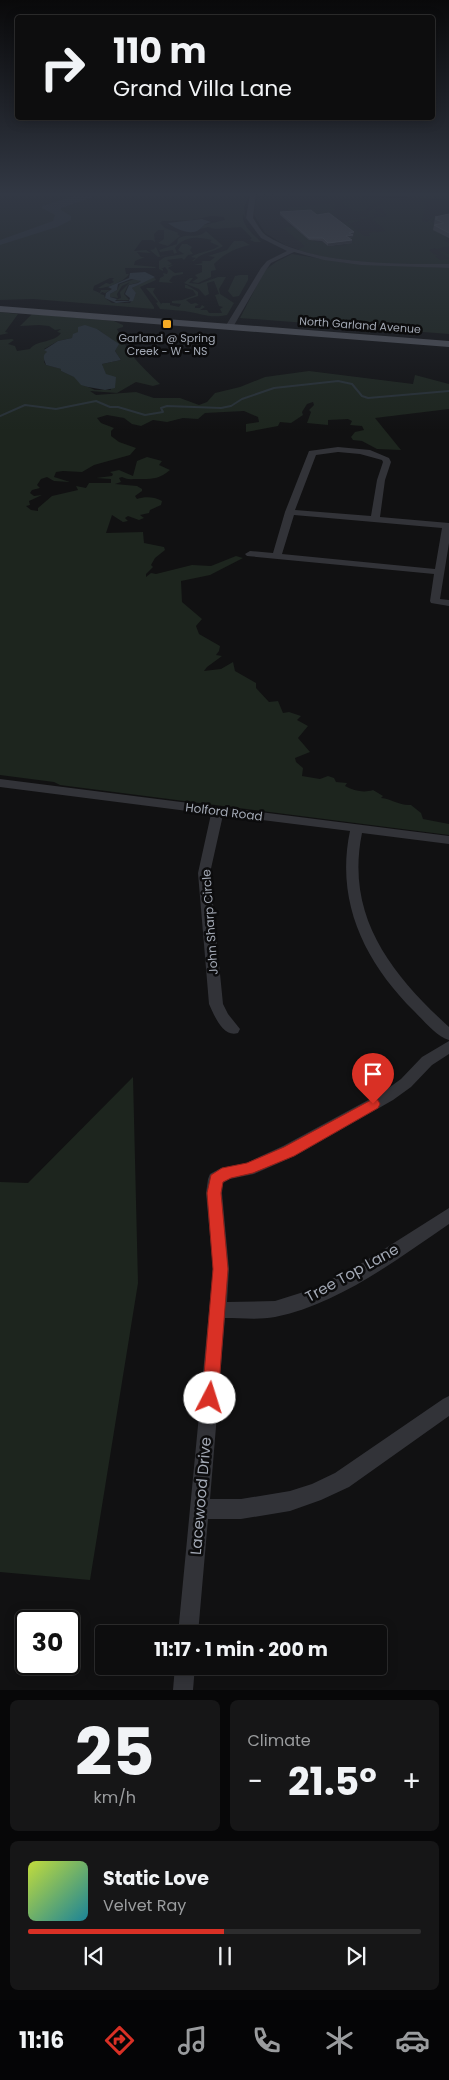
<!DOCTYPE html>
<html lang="en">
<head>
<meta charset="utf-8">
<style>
  :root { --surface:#0d0d0e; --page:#161617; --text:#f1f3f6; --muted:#9a9c9e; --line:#2d2d2e; --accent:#d93025 }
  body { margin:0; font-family:Poppins,sans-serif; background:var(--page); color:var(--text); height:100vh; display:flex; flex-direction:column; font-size:19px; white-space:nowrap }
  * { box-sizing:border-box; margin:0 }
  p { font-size:16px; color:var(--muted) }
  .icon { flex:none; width:28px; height:28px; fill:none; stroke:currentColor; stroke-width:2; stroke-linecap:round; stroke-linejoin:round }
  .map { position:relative; height:1690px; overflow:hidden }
  .sheet { display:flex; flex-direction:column; gap:10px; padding:10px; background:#070708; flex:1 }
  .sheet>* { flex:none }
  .top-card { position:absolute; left:15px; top:15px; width:420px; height:105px; border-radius:5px; box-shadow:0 2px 12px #0003,0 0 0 1px var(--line); background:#0d0d0e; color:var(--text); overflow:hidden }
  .speed { position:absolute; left:15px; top:1610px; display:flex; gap:10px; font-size:25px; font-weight:700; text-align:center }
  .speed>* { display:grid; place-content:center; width:65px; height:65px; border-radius:50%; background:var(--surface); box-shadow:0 2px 12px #0003,0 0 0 1px var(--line); line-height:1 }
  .speed .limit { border:2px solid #111; border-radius:8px; background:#fff; color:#111 }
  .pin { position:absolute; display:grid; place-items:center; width:42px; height:42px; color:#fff; margin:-51px -21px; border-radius:50% 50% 50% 0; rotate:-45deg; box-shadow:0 0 5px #0007 }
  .pin .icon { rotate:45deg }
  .me { position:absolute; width:55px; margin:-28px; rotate:5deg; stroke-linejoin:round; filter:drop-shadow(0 0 4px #0008) }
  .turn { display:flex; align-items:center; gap:18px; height:105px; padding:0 15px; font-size:22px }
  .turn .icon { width:65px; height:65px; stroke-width:2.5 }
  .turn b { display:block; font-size:35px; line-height:42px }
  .big { font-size:38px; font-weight:700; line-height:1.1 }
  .sheet .widget { flex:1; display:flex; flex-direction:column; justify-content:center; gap:8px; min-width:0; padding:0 18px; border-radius:8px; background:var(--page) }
  .sheet .dial { align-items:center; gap:0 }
  .dial b { font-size:65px; line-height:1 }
  .song { display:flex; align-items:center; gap:15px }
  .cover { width:60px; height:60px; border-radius:8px; background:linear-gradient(135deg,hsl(70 70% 55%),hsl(190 70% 35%)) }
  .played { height:5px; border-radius:2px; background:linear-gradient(90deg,var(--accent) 50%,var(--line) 50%) }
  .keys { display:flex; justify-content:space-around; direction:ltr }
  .heat { display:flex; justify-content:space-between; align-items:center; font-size:28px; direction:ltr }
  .sheet .tiles { flex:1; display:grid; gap:10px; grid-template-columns:1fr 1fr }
  .widget:last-child { grid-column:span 2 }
  .trip { position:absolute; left:95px; top:1625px; width:292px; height:50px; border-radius:5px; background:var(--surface); box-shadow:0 2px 12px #0003,0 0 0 1px var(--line); font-weight:700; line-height:50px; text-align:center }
  .menu { display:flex; height:80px; justify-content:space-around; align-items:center; background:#050506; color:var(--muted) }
  .menu .icon { width:35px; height:35px }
  .menu .on { color:var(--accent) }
  .menu b { font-size:22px; color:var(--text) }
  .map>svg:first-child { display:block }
  .built { fill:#1d1d1f }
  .green { fill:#1d251e; fill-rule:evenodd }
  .water { fill:#293238; fill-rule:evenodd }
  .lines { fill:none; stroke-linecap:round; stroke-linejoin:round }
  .stream { stroke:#293238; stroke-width:2 }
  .minor { fill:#323338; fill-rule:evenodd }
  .major { fill:#4e5057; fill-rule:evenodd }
  .wall { fill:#44454b }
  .shaded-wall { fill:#2b2c2f }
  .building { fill:#4e5056; stroke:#5b5e65 }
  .route { fill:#d93025; stroke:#8d1f18 }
  .poi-dot { fill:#f7ac25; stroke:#0c0c0d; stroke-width:2 }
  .labels { text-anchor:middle; stroke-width:5; stroke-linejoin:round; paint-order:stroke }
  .far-street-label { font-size:11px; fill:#a2a8b4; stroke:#0c0c0d }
  .far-poi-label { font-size:11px; fill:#a2a8b4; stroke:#0c0c0d }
  .street-label { font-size:12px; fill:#a2a8b4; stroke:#0c0c0d }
  .near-street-label { font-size:15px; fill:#a2a8b4; stroke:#0c0c0d }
</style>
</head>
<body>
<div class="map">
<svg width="449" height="1690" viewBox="0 0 449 1690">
  <rect width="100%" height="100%" fill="#111112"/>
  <path class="built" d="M280,194L449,200V264L350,260L305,252L285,245L265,233L254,215L256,200L259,197Z"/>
  <path class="green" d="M0,194H249L244,207L246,220L243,214C241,225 254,235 261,242H255L250,240L252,238L241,227L215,229L208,227L200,229L204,225L225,220L224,217L211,216L193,220L162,221L160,223L165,228L179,233L177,234L180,236L168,246L158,243L164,239V230H158L154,234L155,242L152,240H142L134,251L146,250L151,253L137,252L141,257H145L135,261L134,265L156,267L155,268H125L126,274H129C125,281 106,289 98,288L106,283L110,284L114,282L112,280L114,278H110L94,286L93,290L100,293L101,290H110L105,293L102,292L100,294L104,295L105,298L112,303H130L136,294L132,288L154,277L156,280L140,287L154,307V309L33,299L0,300Z
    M290,194H449V200L392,196L337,198Z
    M377,199L378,201C363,213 357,217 341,202L346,200Z
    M391,199L426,202L422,221L428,222L432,217H439L431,221L443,228L449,238L444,241L449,243V246L437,249L443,252H448L443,253L449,254V258L435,248L429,250L435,255H442L435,256L440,260L449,259V264C402,264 344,265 298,250L305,246L283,228L297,226L296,229L300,232H303L309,240H313L316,242H323L328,246L346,245V239L352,237L333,222H348L349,220H360L361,221L348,223L352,226L351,227H353L364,236H370L368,233L386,231L371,218L366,219L388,216L382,211L383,209L377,208L375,211L385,215H375L381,214L379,213H371L375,217L356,218L370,216L368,213L385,200Z
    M331,201L341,206L333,207L336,210L330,211L335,215C318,217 299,219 286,208L331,203Z
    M206,231L223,246C213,253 201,252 194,261H192L196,258L191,257C200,251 211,252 219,246L210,242L212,240C200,237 185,235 175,248L177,253L158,257L150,250L155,249L154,248L156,247L160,256L174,254L173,250L160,252L159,250L177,244L178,239C186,232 197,240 206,231Z
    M234,241H243L250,245C236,248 225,253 214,264L216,270L211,271V277L198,283L192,282L198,278L195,275L202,272V265H193L203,263L201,262L203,261H210L215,257L208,256L227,250Z
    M182,244H187L192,247L190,250L193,254L188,255L184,260L182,258L167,260L172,264L167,266L173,265L168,268L175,273L183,272V274L173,276L169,281L173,283L159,282L160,278L164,276L163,273L167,274L168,271L165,267L161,269H163V271L159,269V261L165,257L184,254L178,250Z
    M292,254L347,263L449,268V334L240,318L265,270L276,262Z
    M240,275H248V280L239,296L233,297L228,291L235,276Z
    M218,277H226L219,289L220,294L234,303L227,315C210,319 200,313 184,311C176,310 168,310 160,309L156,303L158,302L146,288H155L153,292L161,304L160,306L162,303H170V305L179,307L181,304L172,303V301L182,300L196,295L193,290L185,288V285H187L198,292V296L186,300L191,304L196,303L199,305L195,306V308H200L202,305L205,307L200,310H207L209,313H222L220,309L223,307L219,306L215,295L219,294L214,281L207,283L209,294L205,296L199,289L184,283L190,278H193L189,283L199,284Z
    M132,280H139L140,282L128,285L124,294L129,300H115L121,298L120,292L130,282L122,286L117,294L118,298L110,297V294L117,290L120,284Z
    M0,312L18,314L5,332L9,333L0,335Z
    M32,314L114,321L123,325V327L117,329C129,355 140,365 160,384L153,386L136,382L117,393L90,391L96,395L136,392L154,398H180L199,405L207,402L215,393L240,387L265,377L309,371L413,384L415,375L449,384V409L375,418L401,450L377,449L362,441L353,440L351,437L355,432L364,430L362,426L350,425L352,421L348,419L328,420V425L307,423L311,412L309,410L314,405L313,402L307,404L302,412L303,415L291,423L280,422L278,426L246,432V424L259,422L258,417L244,411L205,413L198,419L183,418L167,422L153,420L141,426L132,424L124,418L107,415L97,418L101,423L114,428L111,431V436L119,442L136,448L130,455L94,465L82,472L63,471L56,472L54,477L70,482L54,481L47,477L41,479L37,485L40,488L32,490L30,493L34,496L42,495L29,501L30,505L26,506L31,510L38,511V508L52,496L78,490L76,486L86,488L89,483H111V479L96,478L112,476L113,474L110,472L119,470L133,476L137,461L147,457L162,461L159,465L170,470C158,480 151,479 137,479C130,479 128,480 122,477L119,478L121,482L115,484L137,486L142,489V491L135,496L137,499C145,496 156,497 162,501L161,505L150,510L149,513L140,515L144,518L139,520L128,516L125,518L128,521L123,522L112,515L106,533L143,532L144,543L164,547L165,550L155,558L151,565L153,567L146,574V577L151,573L156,574L192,565L211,566L236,556L243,558L210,575L181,581L182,602L202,619L196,626L199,634L220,646L219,651L216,655L222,656L207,667L204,671L221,669L233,662L235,671L256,683V688L269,702L278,701L283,713L289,712L301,716L297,720L308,726L298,738L310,752L295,758L296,762L303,768L302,776L320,779L328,776L334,778L336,782L347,783L345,786C354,791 364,793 373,790L383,796L381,798C393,799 399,806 411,805L421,813L423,819L449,824V835L60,785L54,782L0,775V340L12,339L14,340L8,344L15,346L17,351L30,349C36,340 54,343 61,333L57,332L61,329L55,330L49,326L39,325L20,326ZM97,329L118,344L115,351L121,360L102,364L111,390H95L81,384L75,377L61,371L62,369L46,365L44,362L47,352L44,349L58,341L72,338L78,332Z
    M133,1077L138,1283L90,1580L0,1572V1182L28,1183Z"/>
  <path class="water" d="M80,194H94L93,197L61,208V210L71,216V220L57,227L0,245V240L53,221L55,215L42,208V206Z
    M202,219L211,222C201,225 204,227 197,231C188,235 174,228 168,223Z
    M145,272L155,277L132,288L136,293L133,301L116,303L105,298L106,293L112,289L108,287L129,278L130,273ZM131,279L141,281L138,283L129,285L125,294L130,298L129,301H115L117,299L110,297V294L117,290L118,284Z
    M85,325L97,329L119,344L115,351L121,360L102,364L106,374L116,377L115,388L105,390L88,387L81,385L74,377L61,371V369L46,365C45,361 41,356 47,352L44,350L58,341L72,338L73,334L78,332V327Z"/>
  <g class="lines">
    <path class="stream" d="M0,416L25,405L56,409L96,401L110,407H118L145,415L163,412L161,408L167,406L221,408L231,406L242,399L274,388L338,381L352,384L362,396L368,398L449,391"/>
    <path class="minor" d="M250,194H256L253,218C257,224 261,232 267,236C313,265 396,264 449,264V268L361,265L324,260L294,252L271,263L266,270L233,327L226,329L225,327L261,268L267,261L287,251L261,238L246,218Z
      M338,447L370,450L389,458L391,462L385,480L380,517L449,523V543L440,599L449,600V606L431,603L430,601L434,574L247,556L245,554L250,551L273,553L285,512L309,451ZM338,452L360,454L382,460L383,462L377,480L371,516L295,510L316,455ZM294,515L442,528L435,569L282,554Z
      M0,779L449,836V844L362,833C345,916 391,974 449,1027V1040C436,1036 424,1021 414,1011C365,962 335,902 350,831L223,815L210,873L223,1004L228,1014L240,1029L238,1033C223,1038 214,1015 209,1004L198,873L211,814L0,787Z
      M449,1041V1054L432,1065L411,1087L393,1100L295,1156L254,1174L230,1179L223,1183L222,1193L229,1269L227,1302L275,1301L313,1289L359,1265L449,1208V1224C396,1260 339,1304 275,1317C259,1320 241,1318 225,1318L210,1499H241L290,1491L312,1484L335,1473L443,1399L449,1396V1416L349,1487L321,1500L290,1511L241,1519H208L198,1634H178L213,1269L206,1193L208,1179L210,1174L221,1168L246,1163L283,1146L383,1092L401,1079L422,1057Z
      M175,1666H195L193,1690H173Z"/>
    <path class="major" d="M0,306L449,341V347L0,312Z"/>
  </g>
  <path class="wall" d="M280,212L317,215L353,235V237L349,238L352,243L328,246L322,241L309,240L280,215Z
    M449,214V238L433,230L434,225H436L434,224L435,217Z"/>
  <path class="shaded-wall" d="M354,232L353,237L346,238V236L349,233Z
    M352,240V243L328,246V243Z"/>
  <path class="building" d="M311,210L317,215L329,213L354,232L349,233L353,235L346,236L352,240L328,243L323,238H309L280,212Z
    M449,214V233L434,225L444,223L435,219L438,218L435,217Z"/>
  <linearGradient id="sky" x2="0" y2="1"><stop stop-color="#09090a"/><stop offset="0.45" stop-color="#323844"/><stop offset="1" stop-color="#323844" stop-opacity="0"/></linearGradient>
  <rect width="449" height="431" fill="url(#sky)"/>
  <path class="route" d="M373,1099L378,1100L380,1104L378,1108L294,1156L253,1173L231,1178L223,1182L221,1193L228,1269L218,1398L216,1403L210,1406L204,1403L202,1398L213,1269L207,1193L211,1175L222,1168L247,1163L284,1147Z"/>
  <rect class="poi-dot" x="162" y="319" width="10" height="10" rx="2.5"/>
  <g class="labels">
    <g class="far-street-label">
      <text transform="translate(360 325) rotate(4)" y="4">North Garland Avenue</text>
    </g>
    <g class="far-poi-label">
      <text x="167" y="342">Garland @ Spring<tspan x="167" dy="13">Creek - W - NS</tspan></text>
    </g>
    <g class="street-label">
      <text transform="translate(224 812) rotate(7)" y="4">Holford Road</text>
      <text transform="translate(210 922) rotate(-94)" y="4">John Sharp Circle</text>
    </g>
    <g class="near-street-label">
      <text transform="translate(352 1273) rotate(-29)" y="5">Tree Top Lane</text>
      <text transform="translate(201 1496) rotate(-85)" y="5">Lacewood Drive</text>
    </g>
  </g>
</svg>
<div class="speed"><div class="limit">30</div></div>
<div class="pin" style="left:373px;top:1104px;background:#d93025"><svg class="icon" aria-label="arrive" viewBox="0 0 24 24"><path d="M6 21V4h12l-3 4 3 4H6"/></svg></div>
<svg class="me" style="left:210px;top:1398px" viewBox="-20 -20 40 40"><circle r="19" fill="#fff"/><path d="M0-13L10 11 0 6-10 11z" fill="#d93025"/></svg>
<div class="trip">11:17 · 1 min · 200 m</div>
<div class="top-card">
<div class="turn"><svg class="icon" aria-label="right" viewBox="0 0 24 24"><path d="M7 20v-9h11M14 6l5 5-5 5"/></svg><div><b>110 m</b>Grand Villa Lane</div></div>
</div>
</div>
<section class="sheet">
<div class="tiles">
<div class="widget dial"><b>25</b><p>km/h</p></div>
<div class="widget"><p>Climate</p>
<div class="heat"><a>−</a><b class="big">21.5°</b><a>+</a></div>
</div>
<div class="widget">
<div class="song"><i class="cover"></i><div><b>Static Love</b><p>Velvet Ray</p></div></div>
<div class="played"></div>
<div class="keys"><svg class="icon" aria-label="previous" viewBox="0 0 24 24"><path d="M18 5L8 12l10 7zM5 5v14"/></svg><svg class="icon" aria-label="pause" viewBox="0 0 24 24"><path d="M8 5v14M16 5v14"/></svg><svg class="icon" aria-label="next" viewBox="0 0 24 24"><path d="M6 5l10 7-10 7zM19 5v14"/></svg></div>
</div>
</div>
</section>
<nav class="menu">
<b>11:16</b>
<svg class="icon on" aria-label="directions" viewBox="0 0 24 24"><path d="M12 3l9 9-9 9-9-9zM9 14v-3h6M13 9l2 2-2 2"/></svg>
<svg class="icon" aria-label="music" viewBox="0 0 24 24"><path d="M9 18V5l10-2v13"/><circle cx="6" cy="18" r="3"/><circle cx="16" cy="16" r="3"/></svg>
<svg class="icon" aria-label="phone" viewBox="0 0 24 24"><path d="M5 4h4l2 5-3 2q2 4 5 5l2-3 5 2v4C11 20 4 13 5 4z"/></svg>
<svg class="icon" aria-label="climate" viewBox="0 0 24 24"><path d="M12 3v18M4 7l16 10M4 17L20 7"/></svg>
<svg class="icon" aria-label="car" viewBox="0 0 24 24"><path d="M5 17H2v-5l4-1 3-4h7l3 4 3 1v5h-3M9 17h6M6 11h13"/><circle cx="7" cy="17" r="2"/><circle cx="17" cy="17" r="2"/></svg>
</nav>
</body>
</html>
